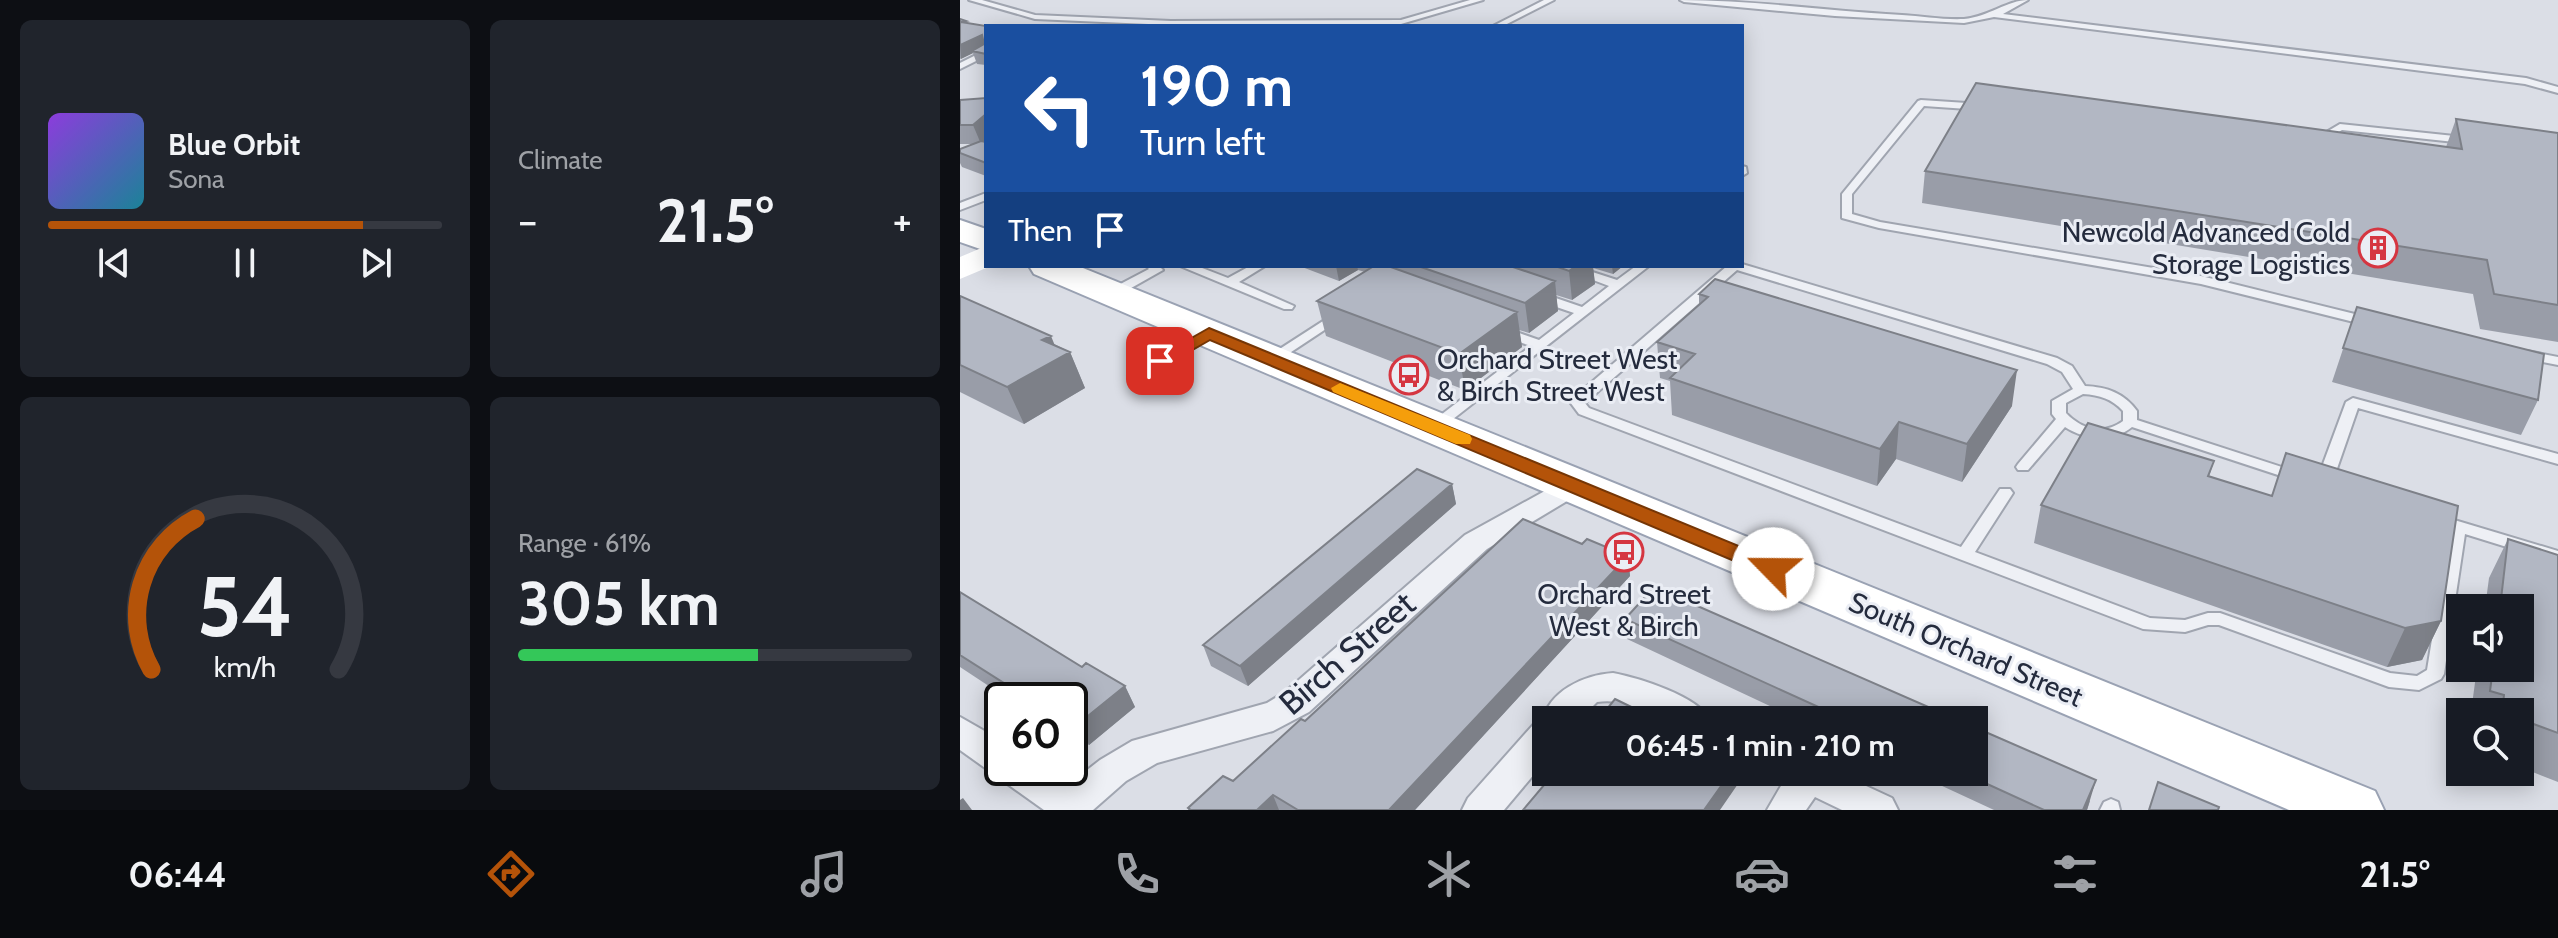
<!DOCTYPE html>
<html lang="en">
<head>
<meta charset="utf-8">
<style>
  :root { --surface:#171b24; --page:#20242c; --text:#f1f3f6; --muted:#9ea1a6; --line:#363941; --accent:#b45309 }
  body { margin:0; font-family:Cabin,sans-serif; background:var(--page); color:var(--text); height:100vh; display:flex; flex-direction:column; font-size:30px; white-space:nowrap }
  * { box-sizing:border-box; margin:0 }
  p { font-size:26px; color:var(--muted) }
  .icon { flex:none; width:44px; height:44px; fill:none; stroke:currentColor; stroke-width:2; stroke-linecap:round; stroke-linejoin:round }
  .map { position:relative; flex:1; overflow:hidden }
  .side { display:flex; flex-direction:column; gap:20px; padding:20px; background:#0d0f14; width:960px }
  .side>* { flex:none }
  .guide { position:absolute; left:24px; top:24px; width:760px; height:244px; border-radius:0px; box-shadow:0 4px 20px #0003; background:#1a4fa0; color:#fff; overflow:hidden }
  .buttons { position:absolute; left:1486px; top:594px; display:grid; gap:16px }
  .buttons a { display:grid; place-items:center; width:88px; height:88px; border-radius:0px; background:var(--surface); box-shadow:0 4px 20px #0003; font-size:40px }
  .speed { position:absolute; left:24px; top:682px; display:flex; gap:16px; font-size:40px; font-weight:700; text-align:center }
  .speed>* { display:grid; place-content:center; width:104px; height:104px; border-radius:50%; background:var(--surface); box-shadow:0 4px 20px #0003; line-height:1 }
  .speed .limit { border:4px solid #111; border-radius:12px; background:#fff; color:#111 }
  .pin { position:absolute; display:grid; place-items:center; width:68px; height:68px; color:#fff; margin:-34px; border-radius:16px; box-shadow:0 4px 12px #0006 }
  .me { position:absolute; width:88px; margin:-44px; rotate:293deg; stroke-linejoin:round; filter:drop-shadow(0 0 6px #0008) }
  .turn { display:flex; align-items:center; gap:28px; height:168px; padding:0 24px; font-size:36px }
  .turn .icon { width:104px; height:104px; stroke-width:2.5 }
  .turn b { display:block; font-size:56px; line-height:68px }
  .then { display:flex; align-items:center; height:76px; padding:0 24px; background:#0003; gap:16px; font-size:30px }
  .big { font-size:60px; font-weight:700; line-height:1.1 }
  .side .tile { flex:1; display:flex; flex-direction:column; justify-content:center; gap:12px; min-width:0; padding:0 28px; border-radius:12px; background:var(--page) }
  .side .dial { align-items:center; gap:0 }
  .dial svg { height:208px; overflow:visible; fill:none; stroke:var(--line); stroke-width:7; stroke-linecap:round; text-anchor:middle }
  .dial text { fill:var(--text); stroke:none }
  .song { display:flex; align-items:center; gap:24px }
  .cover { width:96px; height:96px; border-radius:12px; background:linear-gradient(135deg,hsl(270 70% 55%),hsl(190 70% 35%)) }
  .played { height:8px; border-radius:4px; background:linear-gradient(90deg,var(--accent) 80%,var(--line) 80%) }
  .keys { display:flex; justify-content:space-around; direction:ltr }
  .heat { display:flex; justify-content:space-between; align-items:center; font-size:44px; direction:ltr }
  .charge { height:12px; border-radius:6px; background:linear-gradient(90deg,#34c759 61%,var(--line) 0) }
  .side .tiles { flex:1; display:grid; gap:20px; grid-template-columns:repeat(2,1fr) }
  .trip { position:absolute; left:572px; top:706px; width:456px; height:80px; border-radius:0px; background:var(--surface); box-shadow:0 4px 20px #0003; font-weight:700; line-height:80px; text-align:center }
  .dock { display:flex; height:128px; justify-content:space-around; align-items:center; background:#090b0e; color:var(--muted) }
  .dock .icon { width:56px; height:56px }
  .dock .current { color:var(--accent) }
  .dock b { font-size:36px; color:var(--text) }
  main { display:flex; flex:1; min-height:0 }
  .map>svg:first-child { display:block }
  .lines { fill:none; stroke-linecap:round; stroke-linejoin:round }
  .lane-casing { stroke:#a0a5b0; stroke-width:4 }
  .street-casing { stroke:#a0a5b0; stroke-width:4 }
  .primary-casing { stroke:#9aa2b3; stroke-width:4 }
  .lane { fill:#eef0f5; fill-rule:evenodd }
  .street { fill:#eef0f5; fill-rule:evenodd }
  .secondary { fill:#fff; fill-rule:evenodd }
  .primary { fill:#fff; fill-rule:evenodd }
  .wall { fill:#999da8 }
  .shaded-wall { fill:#7d8088 }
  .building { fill:#b2b7c3; stroke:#7d8088; stroke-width:2 }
  .route { fill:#b45309; stroke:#753606; stroke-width:2 }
  .slow { fill:#f59e0b }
  .labels { text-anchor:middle; stroke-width:6; stroke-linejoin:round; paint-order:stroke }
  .poi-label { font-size:28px; fill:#242b3d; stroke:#eaedf4; text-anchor:end }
  .street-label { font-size:28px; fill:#242b3d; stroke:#eaedf4 }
  .near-street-label { font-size:34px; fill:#242b3d; stroke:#eaedf4 }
</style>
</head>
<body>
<main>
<section class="side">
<div class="tiles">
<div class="tile">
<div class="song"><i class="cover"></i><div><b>Blue Orbit</b><p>Sona</p></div></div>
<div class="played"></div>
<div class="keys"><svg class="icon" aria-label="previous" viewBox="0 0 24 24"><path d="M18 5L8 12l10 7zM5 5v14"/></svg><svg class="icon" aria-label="pause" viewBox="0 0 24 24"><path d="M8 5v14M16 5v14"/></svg><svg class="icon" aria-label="next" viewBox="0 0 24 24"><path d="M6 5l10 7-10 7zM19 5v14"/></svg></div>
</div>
<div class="tile"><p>Climate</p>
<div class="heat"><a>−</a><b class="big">21.5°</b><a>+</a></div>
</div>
<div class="tile dial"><svg viewBox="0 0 100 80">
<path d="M14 69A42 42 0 1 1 86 69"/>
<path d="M14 69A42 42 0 0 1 31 11" stroke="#b45309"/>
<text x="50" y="56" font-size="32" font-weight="700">54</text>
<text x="50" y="72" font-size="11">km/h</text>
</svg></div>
<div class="tile"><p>Range · 61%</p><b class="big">305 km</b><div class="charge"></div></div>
</div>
</section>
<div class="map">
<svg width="1598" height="810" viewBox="0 0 1598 810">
  <rect width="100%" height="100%" fill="#dbdee6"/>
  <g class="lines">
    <defs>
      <path id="lane" d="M9,0H22L75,15L211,21L441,20L510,0H523L441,24L211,25L75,19Z
        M584,0H594L543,26H533Z
        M720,0C794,0 868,11 942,15C962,16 983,20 1004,19C1028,17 1048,0 1068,0L1043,14L1566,78L1598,87V93L1565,84L1034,17L1004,23L875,16L724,2Z
        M26,50V56L0,69V63Z
        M961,100L1022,104L1027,107L1022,110L964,106L892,194V214L920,222L1241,276L1415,319L1416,322L1410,326L1241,284L919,228L882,218V194L958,101Z
        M1380,124L1504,137L1509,140L1504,143L1382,130L1362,142L1353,140Z
        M782,166L786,167L787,173L782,176Z
        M26,193V200L0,210V203Z
        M782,264L1097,358L1112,366L1125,386C1147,387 1164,393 1177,411V420L1343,474L1346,477L1343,480H1333L1172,427C1152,443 1125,440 1105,427L1068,470H1058L1056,467L1058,464L1096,419L1092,414V401L1113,389L1102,372L1087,364L777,270L625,403L629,408L1001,547L1040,489H1050L1053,493L1015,552L1190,618L1225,620L1248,613H1260L1430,673L1457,676L1467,670L1490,529L1483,524L1485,520L1491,519L1598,551V563L1505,534L1484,674L1481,679L1459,690L1429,687L1259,625H1248L1225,632L1183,629L619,414L610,402L612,399L767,266H782ZM1123,394C1140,395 1152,399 1163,411V421C1144,435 1122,430 1106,413V403Z
        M186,266H199L203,270L157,296H149L147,293L149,290L189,269Z
        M220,266H237L268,278L290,266H305L279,282L334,306L332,309H324Z
        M596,266H614L657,280L676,266H689L479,430H469L467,427L469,424L571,346L538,335L537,332L538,329H548L579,340L614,313L576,300L574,297L576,294H584L622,307L649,286Z
        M377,312L381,313L383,316L381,319L316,362L311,363L304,359Z
        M248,330L253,331L254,334L253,337L180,378L175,379L168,375Z
        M1567,351L1598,357V365L1562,358L1560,355Z
        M1393,398L1598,454V464L1398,408L1372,483L1364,488L1359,487L1356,483L1386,402Z
        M1151,799L1158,802L1160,810H1140L1144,802Z"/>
      <path id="street" d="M612,476L622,478L626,485L622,492L527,549L349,712L313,731L197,763L166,781L133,810H84L0,750V717L42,741V768H82L108,785L140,760L172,741L307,703L325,692L505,535Z
        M653,673C679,678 738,696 750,720C736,720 719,722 705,720C679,716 669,697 637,702L619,720H586V760L544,810H502L508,798L573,725L582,722C589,691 623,675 653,673Z
        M822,772H876L932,798L938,810H882L855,797L846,810H807L825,779Z"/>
      <path id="primary" d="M0,220L26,229V251L0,242Z
        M69,266H118L1415,791L1424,810H1329L74,274Z"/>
    </defs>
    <use href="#lane" class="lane-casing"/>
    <use href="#street" class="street-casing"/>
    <use href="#primary" class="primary-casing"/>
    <use href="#lane" class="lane"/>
    <use href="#street" class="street"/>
    <path class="secondary" d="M26,246V266H31L0,279V257Z"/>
    <use href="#primary" class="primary"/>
  </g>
  <path class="wall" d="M0,19L6,21L7,23L26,26V65L17,64L13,53L0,59Z
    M26,98V140L24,142H26V176L2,167L0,163V149L13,144H0V100Z
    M1496,119L1598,133V342L1520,329L1513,294L962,203L965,171L1486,147Z
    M341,266H663L653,274L633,268L635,284L612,300L596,295L598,311L569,333L559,330L562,347L505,390L366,336L357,301L405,272L398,270L379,281L342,267Z
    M739,294L1052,406L1002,482L936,459L917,486L712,415L710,381L700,378L697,342L739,305Z
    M0,296L110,352L125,388L64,424L0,392Z
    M1397,307L1578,400L1561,435L1372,382Z
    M1254,461L1249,477L1481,621L1462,660L1427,667L1074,543L1081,505Z
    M492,484L496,504L288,686L251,666L243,645Z
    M1548,539L1598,555V782L1560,767V712H1511L1517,668H1560V608H1525L1529,578Z
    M622,544L668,556L670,576L455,810H228V808L273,781L345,721Z
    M0,592L122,667L165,686L175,707L129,745L110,733V700H50L0,667Z
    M665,619L998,720H840L667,639Z
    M952,772H1014L1130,801L1127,810H1034Z"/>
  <path class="shaded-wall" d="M22,35L26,45L12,51L13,53L1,59L0,45Z
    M26,114V140L21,144L13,125Z
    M376,266H397L398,270L379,281Z
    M616,266H633L635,284L612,300L609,271Z
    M652,266H663L653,274Z
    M595,281L598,311L569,333L565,303Z
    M557,312L562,347L505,390L499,354Z
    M91,336L100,358L110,352L125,388L64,424L47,387L82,340Z
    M1057,370L1052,406L1002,482L1007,444Z
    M939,422L936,459L917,486L920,449Z
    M492,484L496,504L288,686L280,666Z
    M668,556L670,576L455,810H429Z
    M1481,621L1462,660L1427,667L1445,628Z
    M165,686L175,707L129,745L118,724Z
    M771,772H780V781L760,810H744Z
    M1136,780L1127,810H1123Z
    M313,795L319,810H297Z
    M3,798L12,810H0V800Z"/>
  <path class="building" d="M0,19L6,21L1,22L26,26V54L12,51L24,44L22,35L0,45Z
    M1016,83L1502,149L1496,119L1598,133V305L1534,294L1527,260L965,171Z
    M26,98V114L13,125H0V100Z
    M21,141L26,142V163L0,153V149Z
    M414,266H428L557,312L499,354L357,301Z
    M458,266H550L595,281L565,303Z
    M595,266H616L609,271Z
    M755,279L1057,370L1007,444L939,422L920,449L710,378L735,354L697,342L748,297L739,294Z
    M0,296L91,336L82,340L110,352L47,387L0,365Z
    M1397,307L1584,354L1578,400L1383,348Z
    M1128,423L1254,461L1248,476L1312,496L1326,453L1498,506L1481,621L1445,628L1081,505Z
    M457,469L492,484L280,666L243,645Z
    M563,519L622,544L627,539L668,556L429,810H338L313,795L297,810H231L228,808L263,776L273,781L341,719L345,721Z
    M1548,539L1598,555V733L1560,719V712H1542L1544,695L1530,691L1533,668H1560V608H1540Z
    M694,587L998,720H887L665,619Z
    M0,592L122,667L126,663L165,686L118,724L110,719V700H80L73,696L69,699L0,655Z
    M655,699L698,720H638Z
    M1014,727L1136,780L1123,810H1084L1001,772H1014Z
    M595,772H771L744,810H563Z
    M1198,782L1259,807L1258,810H1189Z"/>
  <path class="route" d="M249,328L820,563L823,569L820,574H805L250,340L206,365L200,367L191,361Z"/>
  <path class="slow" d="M380,383L510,435L512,439L510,444H496L373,392L371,388Z"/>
  <defs>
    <symbol id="building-ring" viewBox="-11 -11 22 22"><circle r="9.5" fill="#eaedf4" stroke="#d53641" stroke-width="1.5"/><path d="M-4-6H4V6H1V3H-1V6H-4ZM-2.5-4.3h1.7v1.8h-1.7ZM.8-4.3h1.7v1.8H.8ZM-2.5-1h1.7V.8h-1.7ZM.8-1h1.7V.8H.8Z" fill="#d53641"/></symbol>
    <symbol id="bus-ring" viewBox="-11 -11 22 22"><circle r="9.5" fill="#eaedf4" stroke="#d53641" stroke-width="1.5"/><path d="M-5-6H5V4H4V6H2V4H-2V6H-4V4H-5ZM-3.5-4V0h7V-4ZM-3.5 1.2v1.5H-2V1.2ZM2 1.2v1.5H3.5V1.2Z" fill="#d53641"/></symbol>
  </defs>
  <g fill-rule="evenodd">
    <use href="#building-ring" x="1396" y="226" width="44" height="44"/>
    <use href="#bus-ring" x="427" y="353" width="44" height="44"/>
    <use href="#bus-ring" x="642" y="530" width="44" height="44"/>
  </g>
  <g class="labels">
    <g class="poi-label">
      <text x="1390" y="242">Newcold Advanced Cold<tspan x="1390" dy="32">Storage Logistics</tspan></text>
      <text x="477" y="369" text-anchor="start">Orchard Street West<tspan x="477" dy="32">&amp; Birch Street West</tspan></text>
      <text x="664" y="604" text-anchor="middle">Orchard Street<tspan x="664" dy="32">West &amp; Birch</tspan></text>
    </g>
    <g class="street-label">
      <text transform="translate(1006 649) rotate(23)" y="10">South Orchard Street</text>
    </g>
    <g class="near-street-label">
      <text transform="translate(387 653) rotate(-41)" y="12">Birch Street</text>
    </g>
  </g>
</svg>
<div class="buttons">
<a><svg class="icon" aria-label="sound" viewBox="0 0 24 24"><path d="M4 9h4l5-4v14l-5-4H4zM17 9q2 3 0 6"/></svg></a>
<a><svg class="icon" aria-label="search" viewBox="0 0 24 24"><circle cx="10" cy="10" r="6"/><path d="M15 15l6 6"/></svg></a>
</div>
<div class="speed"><div class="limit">60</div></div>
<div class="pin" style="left:200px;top:361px;background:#d93025"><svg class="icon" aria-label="arrive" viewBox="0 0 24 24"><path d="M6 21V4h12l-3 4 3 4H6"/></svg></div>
<svg class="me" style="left:813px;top:569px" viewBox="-20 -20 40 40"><circle r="19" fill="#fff"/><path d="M0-13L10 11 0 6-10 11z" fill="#b45309"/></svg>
<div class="trip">06:45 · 1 min · 210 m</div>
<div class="guide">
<div class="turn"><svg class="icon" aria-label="left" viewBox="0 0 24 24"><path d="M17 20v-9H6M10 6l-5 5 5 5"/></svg><div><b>190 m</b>Turn left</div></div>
<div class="then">Then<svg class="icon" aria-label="arrive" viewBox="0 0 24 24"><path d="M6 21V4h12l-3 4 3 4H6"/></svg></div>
</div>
</div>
</main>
<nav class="dock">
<b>06:44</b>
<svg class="icon current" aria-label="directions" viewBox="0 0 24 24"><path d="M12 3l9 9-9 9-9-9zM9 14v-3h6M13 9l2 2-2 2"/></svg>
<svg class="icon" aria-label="music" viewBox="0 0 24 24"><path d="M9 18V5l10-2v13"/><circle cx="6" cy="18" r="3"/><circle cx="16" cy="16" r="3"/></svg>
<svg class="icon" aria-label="phone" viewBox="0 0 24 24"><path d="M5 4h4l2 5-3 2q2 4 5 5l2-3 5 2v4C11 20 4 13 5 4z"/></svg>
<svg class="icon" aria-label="climate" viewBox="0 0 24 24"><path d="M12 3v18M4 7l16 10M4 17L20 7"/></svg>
<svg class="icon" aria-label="car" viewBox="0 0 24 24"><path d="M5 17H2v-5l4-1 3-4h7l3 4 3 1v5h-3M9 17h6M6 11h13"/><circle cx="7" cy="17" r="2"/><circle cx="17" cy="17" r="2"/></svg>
<svg class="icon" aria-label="filters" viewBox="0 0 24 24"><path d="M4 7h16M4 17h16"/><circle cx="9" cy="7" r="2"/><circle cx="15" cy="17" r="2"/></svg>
<b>21.5°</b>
</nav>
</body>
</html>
